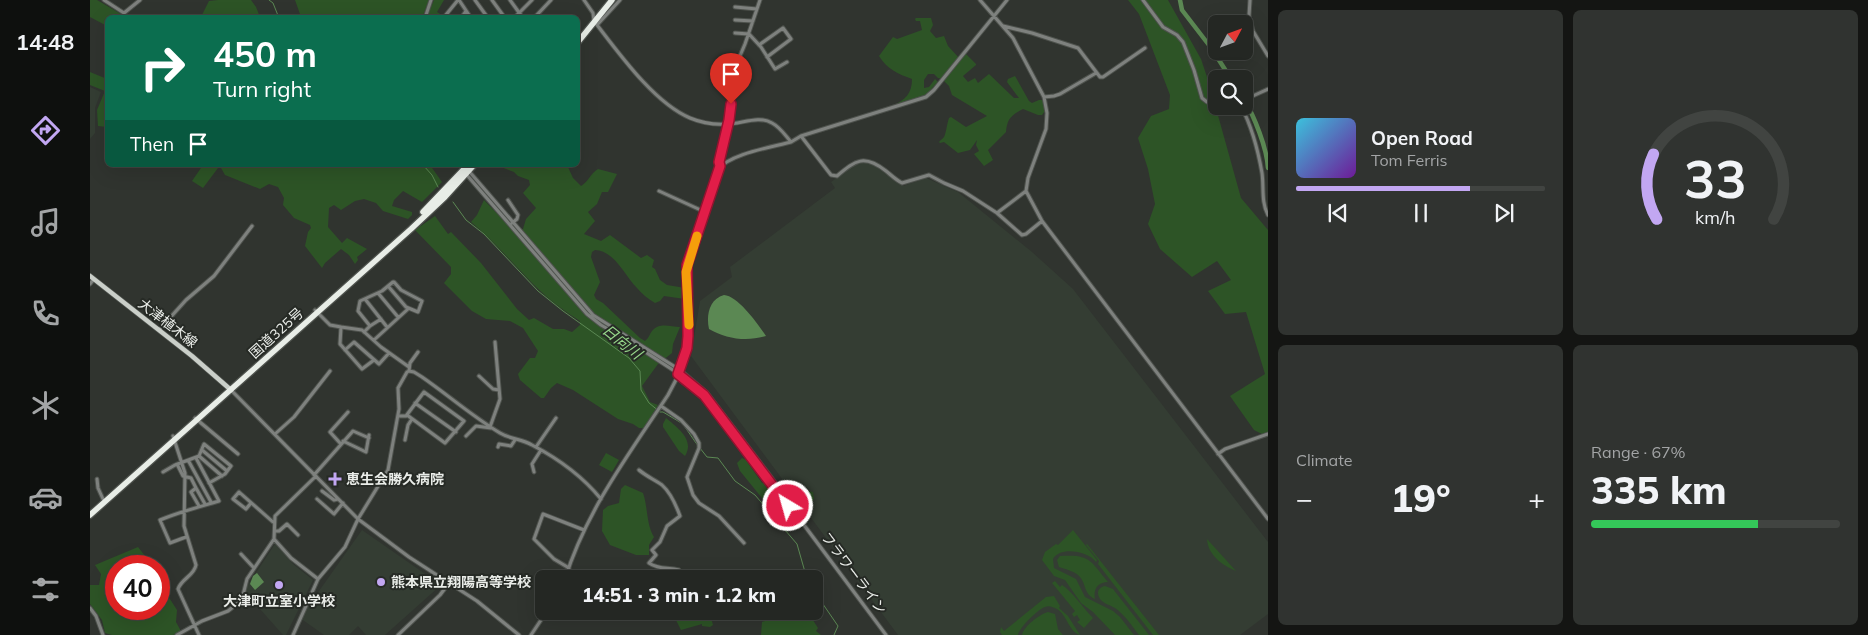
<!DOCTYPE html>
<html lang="en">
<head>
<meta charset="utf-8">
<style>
  :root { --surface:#242723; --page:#303330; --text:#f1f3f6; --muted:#a3a5a6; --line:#414441; --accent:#c2a7f2 }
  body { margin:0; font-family:Mulish,"Noto Sans JP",sans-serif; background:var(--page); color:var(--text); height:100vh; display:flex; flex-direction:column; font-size:19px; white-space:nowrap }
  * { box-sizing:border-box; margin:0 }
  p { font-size:16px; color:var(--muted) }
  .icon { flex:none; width:28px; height:28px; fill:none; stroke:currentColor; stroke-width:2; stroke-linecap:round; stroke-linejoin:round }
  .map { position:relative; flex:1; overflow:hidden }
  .panel { display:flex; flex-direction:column; gap:10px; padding:10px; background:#141513; width:600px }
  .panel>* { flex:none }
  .top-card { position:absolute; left:15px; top:15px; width:475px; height:152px; border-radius:8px; box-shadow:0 5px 20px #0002,0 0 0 1px var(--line); background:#0b6e4f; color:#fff; overflow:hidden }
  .needle { width:32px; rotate:49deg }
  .controls { position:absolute; left:1118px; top:15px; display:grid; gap:10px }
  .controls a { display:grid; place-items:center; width:45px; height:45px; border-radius:8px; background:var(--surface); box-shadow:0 5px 20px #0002,0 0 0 1px var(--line); font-size:25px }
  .speed { position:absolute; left:15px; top:555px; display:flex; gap:10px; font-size:25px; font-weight:700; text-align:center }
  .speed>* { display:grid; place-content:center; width:65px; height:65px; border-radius:50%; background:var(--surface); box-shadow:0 5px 20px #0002,0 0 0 1px var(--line); line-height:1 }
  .speed .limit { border:8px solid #d22; background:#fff; color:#111 }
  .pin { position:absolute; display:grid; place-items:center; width:42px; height:42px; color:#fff; margin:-51px -21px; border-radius:50% 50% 50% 0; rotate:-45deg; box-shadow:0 0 5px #0007 }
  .pin .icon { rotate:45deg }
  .me { position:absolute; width:55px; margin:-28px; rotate:323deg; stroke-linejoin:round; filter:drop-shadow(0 0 4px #0008) }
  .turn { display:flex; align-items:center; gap:18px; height:105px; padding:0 25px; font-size:22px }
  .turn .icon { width:65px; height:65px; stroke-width:2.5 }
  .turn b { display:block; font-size:35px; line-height:42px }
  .then { display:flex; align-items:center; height:48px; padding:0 25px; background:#0003; gap:10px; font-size:19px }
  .big { font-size:38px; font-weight:800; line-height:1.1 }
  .panel .widget { flex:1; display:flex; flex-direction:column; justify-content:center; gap:8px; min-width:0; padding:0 18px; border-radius:8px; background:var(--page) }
  .panel .dial { align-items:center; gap:0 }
  .dial svg { height:130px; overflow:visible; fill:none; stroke:var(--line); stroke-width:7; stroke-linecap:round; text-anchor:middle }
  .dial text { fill:var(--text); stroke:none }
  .song { display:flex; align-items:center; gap:15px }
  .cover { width:60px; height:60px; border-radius:8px; background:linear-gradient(135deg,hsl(190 70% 55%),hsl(280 70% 35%)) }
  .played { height:5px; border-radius:2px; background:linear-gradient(90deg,var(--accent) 70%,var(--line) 70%) }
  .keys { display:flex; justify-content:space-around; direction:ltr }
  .heat { display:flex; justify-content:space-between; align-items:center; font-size:28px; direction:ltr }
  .charge { height:8px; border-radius:4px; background:linear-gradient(90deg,#34c759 67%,var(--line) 0) }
  .panel .tiles { flex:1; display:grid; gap:10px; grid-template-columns:repeat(2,1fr) }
  .trip { position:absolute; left:445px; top:570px; width:288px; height:50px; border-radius:8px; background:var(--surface); box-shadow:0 5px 20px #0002,0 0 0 1px var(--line); font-weight:800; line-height:50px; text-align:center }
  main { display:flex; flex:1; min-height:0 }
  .menu { display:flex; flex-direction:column; width:90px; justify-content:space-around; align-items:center; background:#0e100e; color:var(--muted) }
  .menu .icon { width:35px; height:35px }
  .menu .active { color:var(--accent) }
  .menu b { font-size:22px; color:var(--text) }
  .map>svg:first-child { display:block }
  .built { fill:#343d33 }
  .green { fill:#2d5426 }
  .water { fill:#5b8853 }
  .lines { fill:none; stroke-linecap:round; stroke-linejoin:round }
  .stream { stroke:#5b8853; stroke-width:1 }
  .river { stroke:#5b8853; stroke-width:4.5 }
  .minor-casing { stroke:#4e524d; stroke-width:5 }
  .major-casing { stroke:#4e524d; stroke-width:6 }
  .highway-casing { stroke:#4e524d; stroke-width:8 }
  .minor { stroke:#7e817e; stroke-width:3 }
  .major { stroke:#cacfc9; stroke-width:4.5 }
  .highway { stroke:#e8ede7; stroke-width:5.5 }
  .route-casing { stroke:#92132f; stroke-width:12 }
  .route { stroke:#e11d48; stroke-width:9 }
  .slow { stroke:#f59e0b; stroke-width:9 }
  .poi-dot { fill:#c2a7f2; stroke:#262a25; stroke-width:2 }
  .labels { text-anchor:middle; stroke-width:4; stroke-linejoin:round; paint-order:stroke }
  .street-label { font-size:14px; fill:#eaede9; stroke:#262a25 }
  .poi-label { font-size:14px; font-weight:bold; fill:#eaede9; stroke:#262a25; text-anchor:start }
  .water-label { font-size:15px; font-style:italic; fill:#95d589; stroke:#262a25 }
</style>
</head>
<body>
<main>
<nav class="menu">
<b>14:48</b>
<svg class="icon active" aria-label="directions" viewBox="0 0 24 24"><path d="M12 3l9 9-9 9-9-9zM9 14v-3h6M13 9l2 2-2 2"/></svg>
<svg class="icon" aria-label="music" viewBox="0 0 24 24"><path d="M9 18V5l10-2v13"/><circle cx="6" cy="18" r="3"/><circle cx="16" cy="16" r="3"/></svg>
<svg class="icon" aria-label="phone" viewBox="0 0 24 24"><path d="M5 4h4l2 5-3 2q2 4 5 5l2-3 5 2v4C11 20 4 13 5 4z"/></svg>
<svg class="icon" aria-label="climate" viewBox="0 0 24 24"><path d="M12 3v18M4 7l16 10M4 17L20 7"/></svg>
<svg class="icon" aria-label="car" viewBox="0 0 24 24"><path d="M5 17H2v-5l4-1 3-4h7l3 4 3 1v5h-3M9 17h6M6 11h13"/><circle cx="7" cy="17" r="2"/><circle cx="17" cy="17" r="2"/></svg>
<svg class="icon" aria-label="filters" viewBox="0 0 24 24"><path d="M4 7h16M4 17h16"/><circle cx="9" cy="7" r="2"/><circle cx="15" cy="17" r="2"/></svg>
</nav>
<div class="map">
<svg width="1178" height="635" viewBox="0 0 1178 635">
  <rect width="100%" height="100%" fill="#30342f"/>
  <path class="built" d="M0,87L11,92L5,108V133L0,139Z
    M776,162L788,168L813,186L836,178L868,192L942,252L983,289L1178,542V614L1150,635H808L601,356L610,301L642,277L640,267L745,188L741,182L767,164Z
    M272,530L351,585L295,635H276L268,626L259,635H234L210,618Z
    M185,544L203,564L223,580L196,635H193L154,591Z"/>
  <path class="green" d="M0,0H7L31,14L30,17L18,18L17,26L0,17Z
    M128,0H161L166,7L170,17H111L119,1Z
    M205,0H339L332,18L316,15L315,18L211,17Z
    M344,0H354L347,12L355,17L336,18Z
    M1038,0H1078L1111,59L1119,83L1151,198L1178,230V437L1164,430L1140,396L1175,374L1156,312L1135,314L1118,291L1141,280L1127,261L1102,277L1070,249L1058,224L1065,204L1058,169L1048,138L1061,116L1079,109L1080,95L1049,14Z
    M826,18H841L843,25L840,31L846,38L854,36L858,46L870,59L876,54L886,64V65L873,76L878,82L885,78L888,83L899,74L924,98H929L917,82L918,79L925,76L939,101L942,103L949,100H954L955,111L952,115H948L933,109C921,115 917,119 916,132L898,150L903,160L894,166L884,154L889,151L886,145L887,140L880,150L868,153L854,142L850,143L849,142C850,140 853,139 854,137C856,134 857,123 859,118L861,117L876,127L897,116L862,95L859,86L852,79L848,78L844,74H838L834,80V88L839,87L845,79L848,82L834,97L802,106C815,100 822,94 822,79C808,74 797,69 789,56L803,37L807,39L832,30L830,21H826L825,19Z
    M0,72L17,79V127L8,126L7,110L15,91L0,85Z
    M113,165H340L352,182L332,202L313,191L304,200L302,206L322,212V215L318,219L293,211L286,203L274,199L265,201L251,210L244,205L239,208L238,227L252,243L257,238L277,249L267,257L268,260L265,264L259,255L251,249L235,263L232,268L215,246L218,232L221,228L220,225L204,218L193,205L194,198L188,187L179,184L170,189L135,175L131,168H128L113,188L102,181Z
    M406,165H477L483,178L491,186C499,181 500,174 508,169L527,174L518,192H512L507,204L498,212L505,221L494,234L511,241L520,235L551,258L557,255L564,260L562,267L565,269L570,280L577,285L595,288V299L574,296L570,301L565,303C558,299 552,294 547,288C534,275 525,251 505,250L502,252L501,257L510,282L504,295L506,299L513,303L550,338L555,341C559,338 559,335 562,331C570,322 580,327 590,327L583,344L582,353L568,364L552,386L560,402L568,405L554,428H549L543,424L528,419L483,390L467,383L461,388L454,398H451L430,380L428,374L440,358H445L448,351L433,328L420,321L396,319L382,311L354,283L361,274V267L325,230L345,216L358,234L361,232L391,263L427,309L439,320L444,318L463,329H474L482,332L490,325V321C472,310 457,298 442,283C421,262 403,240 381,222L387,215L394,200L424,231L433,229L436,219L446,208L433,193L440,185L439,180L428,176L424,172Z
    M576,418C588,428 605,440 595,456L589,451L573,427V424Z
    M516,453L529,460L522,472L509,465Z
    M652,458L656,460L672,483L723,492L724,499L701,525H694L650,471L647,463Z
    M535,485L553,493C558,507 556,524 564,537L559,545V555H546L520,545L512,531L513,510L518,506L529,503L531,489Z
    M983,530L1007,560L1006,562C998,551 970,546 963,559L964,568L986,579L995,597L1023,611L1030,617L1044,635H1025L1003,612L991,603L975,580L964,576L952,560L955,552L966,544L968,545Z
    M1117,539L1146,571C1132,565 1118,555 1117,539Z
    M997,544L1069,635H1063L1008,564L1009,561L996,545Z
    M48,547L63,566H26V609H69V578L72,588H77L78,596L87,610L86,622L92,633L83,635H22L15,633L12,620L0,604V585H9L11,574L5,565Z
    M970,556C1000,554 1000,560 1018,582C1008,582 1003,589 1005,599C993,594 997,583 988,575C983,571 975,569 969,567L967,560Z
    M965,581L970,587L972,585C982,591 994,609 1003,618L994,628L987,622L990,620L987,615L984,617L982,614L985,611L962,583Z
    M1015,586L1023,589L1059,635H1049C1042,626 1035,615 1025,608C1020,605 1011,603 1009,597C1006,591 1010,587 1015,586Z
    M964,596L970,606L969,608L978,616L990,635C979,632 977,615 967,609C963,607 959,605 955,607C948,609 929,628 928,635H912L910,632L911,627L914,631L956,597Z
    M593,611H619L623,625L620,627L612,626V624L591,630L586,620L587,615Z
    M678,611H717L728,628L726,631L731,635H671L672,622L678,620Z
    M958,612L965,614L968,629L973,635H932C934,626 950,614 958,612Z"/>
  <path class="water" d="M634,295C648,296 668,324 676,336C657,342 636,339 619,329C616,316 619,299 634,295Z
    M167,573L174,582L165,590L160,584L163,576Z"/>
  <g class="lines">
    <path class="stream" d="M179,0L183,3L189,18
      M333,165L342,175L348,187
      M363,202L376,220L394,234L448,291L473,311L539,358L550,371L551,390L559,403L570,412H573L593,424
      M595,427L606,443L617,457L628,458L645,481L665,495L707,544L717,579
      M724,591L748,626L744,635"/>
    <path class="river" d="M1090,0L1092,10L1122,49L1141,79
      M1154,99C1164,116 1177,148 1178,168"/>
    <defs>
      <path id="minor" d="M14,0L34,13L50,0
        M369,0L381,18
        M385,0L398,18
        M402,0L415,18
        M420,0L433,18
        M890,0L923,38L954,97L957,113L956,129L938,178L936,191L952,221L1178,519
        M1053,0L1073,27L1087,35L1093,42L1104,70L1112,98L1117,102L1126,103
        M1160,0L1159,16L1163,31L1178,56
        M645,7L667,9
        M335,18L341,0
        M359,18L355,16L368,0
        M371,18L376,11
        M424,18L442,0
        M444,18L461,0
        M645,20L663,21
        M507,25L530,0
        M913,26L942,33L988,48L1010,77H1013L1055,48
        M645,33L659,34L671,47L685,69L697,62
        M669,45L693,28L701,39L677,57
        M954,97L964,96L970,94L1006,73
        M1154,100L1178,89
        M1151,106C1162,127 1168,150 1172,173C1174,187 1171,202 1178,215
        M711,136L741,175L747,176C766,160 774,154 796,171C801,175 806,180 812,183L839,175L854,183L873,191L907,213L932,235L936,234L952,221
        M701,142L711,136L836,97L844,90L917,0
        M630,166L629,162L639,119L644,70L655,44L670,0
        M378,170L503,315L590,370L617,393L712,518L714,524
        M376,174L497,314L511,325L537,340L589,374L607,389L623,407L709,520L714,525L796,635
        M569,191L615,212
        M418,200L428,215L427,219L422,223
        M907,213L936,191
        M0,284L4,279
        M288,293L308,317
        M275,299L297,327
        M225,310L240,325L251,327
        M280,326L291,319
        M69,330L96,300L124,276L162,226
        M274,332L280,326L268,311L270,301L292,291L303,282H304L311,290L332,301L328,312L316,307L298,286
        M284,340L318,309
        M255,350L264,342L289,364L299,353
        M284,360L272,369L250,344L251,327L272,330L291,347L319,367
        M319,371L324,372L332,377C358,395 382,416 410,433C420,439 432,439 442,445C467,458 493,477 511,499
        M389,376L403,389L409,390
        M141,390L268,519L319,557L387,601L429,635
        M325,403L366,432
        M571,406L591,420L604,434L609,443V448L597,477L603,495L609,503L629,516L654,543
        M308,416H316L334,392L374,421L355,443L317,415
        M105,418L148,454
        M400,427L410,399L405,342
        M185,434L204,417L240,371
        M83,436L95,473L94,526L106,565C104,576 92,578 88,589L109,635
        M376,436L386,426L401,428
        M315,440L318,425L322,419
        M253,441L276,452L279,435
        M250,443L240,432L258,412
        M408,447L409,444L421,446L425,440
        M446,447L466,418
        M112,450L137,471
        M1128,454L1135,449L1178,434
        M109,456L132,476
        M98,460L121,502
        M87,464L93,476L101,478L106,488L101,492L109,506
        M549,470C556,476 565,480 572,485C581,493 586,505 590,516L577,526L570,542L562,550L566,555L559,563C569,570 578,567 589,570L590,574L599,575L603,579
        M73,472L85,465L109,456L114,444L141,466L135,474L119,483
        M444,472L442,464L451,450
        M224,475L263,431L279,438
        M7,479L8,488L13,499
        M106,488L115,504
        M232,491L244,500L248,499
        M227,499L244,514L253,503
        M161,503L156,509L143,499L149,492L183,522
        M185,531H189L197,524L208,535
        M96,537L80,543L70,520C89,512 109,507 129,501L106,458
        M184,539L201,558L228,579
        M151,554L164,568
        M479,568L464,559L444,539L453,514L494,530
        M475,579C496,511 539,454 578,395L589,374L597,348L599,312L597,265L628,170C638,154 683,147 701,142C695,135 690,127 682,123C669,115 651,124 637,124C624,125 612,123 600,118C564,103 528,52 504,21L503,13L494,0
        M0,608L6,616L13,635
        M87,635L112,621L138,611L148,603L153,595L157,579L184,539L185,516L226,476
        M203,635L228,579L255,547L268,519L298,470L309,409L308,388L317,372L319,371L320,363L328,352
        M308,635L350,595L359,583
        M441,635L457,611"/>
      <path id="major" d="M0,276L102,356L141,390"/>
      <path id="highway" d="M488,42L522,0
        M333,212L378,165
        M0,515L321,229L355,197L384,165"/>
    </defs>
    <use href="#minor" class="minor-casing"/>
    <use href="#major" class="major-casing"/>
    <use href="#highway" class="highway-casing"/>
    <use href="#minor" class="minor"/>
    <use href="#major" class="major"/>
    <use href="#highway" class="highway"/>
  </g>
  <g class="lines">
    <defs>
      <path id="route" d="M641,104L639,120L629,162L630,166L597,265L598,336L597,348L588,374L614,395L698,506"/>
    </defs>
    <use href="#route" class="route-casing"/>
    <use href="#route" class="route"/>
    <path class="slow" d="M599,325L596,272L607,236"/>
  </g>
  <g class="poi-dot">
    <path d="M242.5 471.5h5v5h5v5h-5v5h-5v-5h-5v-5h5z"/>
    <circle cx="291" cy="582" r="5"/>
    <circle cx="189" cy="585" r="5"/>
  </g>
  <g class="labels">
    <g class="street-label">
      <text transform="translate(78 323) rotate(38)" y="5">大津植木線</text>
      <text transform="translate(186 333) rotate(-42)" y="5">国道325号</text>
      <text transform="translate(764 573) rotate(53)" y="5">フラワーライン</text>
    </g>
    <g class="poi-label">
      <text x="256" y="484">恵生会勝久病院</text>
      <text x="301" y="587">熊本県立翔陽高等学校</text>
      <text x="189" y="606" text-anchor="middle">大津町立室小学校</text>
    </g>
    <g class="water-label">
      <text transform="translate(532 342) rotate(39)" y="5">日向川</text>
    </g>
  </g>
</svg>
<div class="controls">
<a><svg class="needle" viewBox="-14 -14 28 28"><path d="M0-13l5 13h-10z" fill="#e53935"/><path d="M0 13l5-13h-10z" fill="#a3a5a6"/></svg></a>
<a><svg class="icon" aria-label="search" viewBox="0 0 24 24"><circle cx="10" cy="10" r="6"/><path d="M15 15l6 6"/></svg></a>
</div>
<div class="speed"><div class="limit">40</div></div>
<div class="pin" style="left:641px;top:104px;background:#d93025"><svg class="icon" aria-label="arrive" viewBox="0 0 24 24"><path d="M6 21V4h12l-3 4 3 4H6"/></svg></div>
<svg class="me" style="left:698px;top:506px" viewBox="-20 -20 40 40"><circle r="17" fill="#e11d48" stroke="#fff" stroke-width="3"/><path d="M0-11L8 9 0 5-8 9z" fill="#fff"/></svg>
<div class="trip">14:51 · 3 min · 1.2 km</div>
<div class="top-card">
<div class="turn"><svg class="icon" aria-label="right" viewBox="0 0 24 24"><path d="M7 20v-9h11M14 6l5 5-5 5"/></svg><div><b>450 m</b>Turn right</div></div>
<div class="then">Then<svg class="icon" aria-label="arrive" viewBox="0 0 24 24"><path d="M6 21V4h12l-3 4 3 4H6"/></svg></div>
</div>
</div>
<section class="panel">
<div class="tiles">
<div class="widget">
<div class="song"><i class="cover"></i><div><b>Open Road</b><p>Tom Ferris</p></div></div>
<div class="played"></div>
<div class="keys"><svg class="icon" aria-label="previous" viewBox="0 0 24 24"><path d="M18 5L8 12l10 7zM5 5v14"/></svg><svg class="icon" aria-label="pause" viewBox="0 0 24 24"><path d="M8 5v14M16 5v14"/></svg><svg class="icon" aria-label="next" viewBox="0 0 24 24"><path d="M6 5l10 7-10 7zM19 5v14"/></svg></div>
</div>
<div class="widget dial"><svg viewBox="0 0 100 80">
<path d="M14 69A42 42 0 1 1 86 69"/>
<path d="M14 69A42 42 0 0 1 12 29" stroke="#c2a7f2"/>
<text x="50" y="56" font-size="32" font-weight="700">33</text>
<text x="50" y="72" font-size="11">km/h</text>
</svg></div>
<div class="widget"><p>Climate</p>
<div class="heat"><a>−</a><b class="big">19°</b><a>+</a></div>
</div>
<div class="widget"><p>Range · 67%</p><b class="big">335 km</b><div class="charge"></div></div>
</div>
</section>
</main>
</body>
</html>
